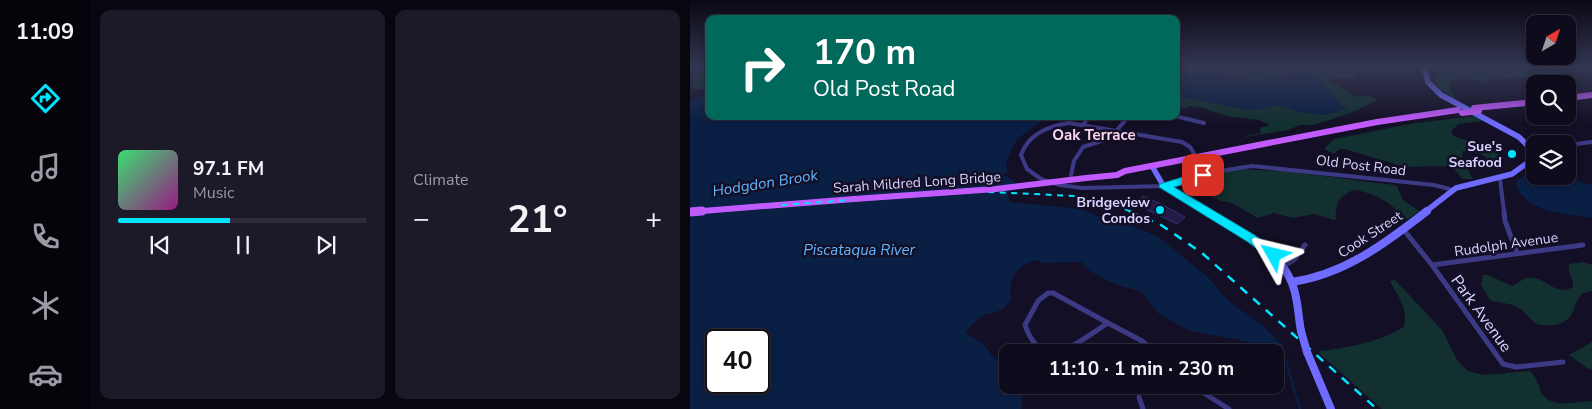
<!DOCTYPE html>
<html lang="en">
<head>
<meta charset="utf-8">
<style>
  :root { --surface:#0e0b1c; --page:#1c1929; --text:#f1f3f6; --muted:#9b9ba3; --line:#2e2b3b; --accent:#00e5ff }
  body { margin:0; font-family:"Nunito Sans",sans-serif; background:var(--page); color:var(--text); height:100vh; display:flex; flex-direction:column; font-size:19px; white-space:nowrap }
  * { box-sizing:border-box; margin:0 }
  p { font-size:16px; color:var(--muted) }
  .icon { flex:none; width:28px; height:28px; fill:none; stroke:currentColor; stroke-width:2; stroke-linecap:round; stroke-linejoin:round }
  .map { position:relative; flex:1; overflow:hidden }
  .panel { display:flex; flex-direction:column; gap:10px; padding:10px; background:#08060f; width:600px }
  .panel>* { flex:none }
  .hud { position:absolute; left:15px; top:15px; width:475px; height:105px; border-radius:10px; box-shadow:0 2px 8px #0003,0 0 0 1px var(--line); background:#00695c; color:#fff; overflow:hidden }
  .needle { width:32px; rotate:39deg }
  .tools { position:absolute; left:836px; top:15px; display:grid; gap:10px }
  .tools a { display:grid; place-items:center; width:50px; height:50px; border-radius:10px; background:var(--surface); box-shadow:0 2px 8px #0003,0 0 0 1px var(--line); font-size:25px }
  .speed { position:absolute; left:15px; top:329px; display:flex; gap:10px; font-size:25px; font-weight:700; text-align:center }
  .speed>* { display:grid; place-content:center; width:65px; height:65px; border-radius:50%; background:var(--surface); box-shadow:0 2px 8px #0003,0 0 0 1px var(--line); line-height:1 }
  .speed .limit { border:2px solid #111; border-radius:8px; background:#fff; color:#111 }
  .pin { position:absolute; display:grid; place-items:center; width:42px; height:42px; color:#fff; margin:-21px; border-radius:10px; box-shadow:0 2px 8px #0006 }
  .me { position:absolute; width:55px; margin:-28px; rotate:307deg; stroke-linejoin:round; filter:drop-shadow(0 0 4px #0008) }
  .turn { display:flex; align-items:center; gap:18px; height:105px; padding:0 25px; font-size:22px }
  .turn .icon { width:65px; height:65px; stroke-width:2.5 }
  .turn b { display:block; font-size:35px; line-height:42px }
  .big { font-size:38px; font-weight:700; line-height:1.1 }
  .panel .card { flex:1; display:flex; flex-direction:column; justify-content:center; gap:8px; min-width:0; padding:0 18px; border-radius:10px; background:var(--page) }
  .song { display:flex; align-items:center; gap:15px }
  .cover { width:60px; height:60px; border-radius:8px; background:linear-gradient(135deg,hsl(140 70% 55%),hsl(310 70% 35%)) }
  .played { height:5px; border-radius:2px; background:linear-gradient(90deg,var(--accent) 45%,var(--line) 45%) }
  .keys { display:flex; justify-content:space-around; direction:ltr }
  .heat { display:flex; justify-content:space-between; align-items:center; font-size:28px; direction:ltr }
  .panel .tiles { flex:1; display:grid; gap:10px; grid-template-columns:repeat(2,1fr) }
  .trip { position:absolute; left:309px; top:344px; width:285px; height:50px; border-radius:10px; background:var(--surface); box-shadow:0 2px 8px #0003,0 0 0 1px var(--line); font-weight:700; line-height:50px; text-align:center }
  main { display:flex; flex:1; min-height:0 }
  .menu { display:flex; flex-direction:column; width:90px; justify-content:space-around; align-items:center; background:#06040b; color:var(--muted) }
  .menu .icon { width:35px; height:35px }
  .menu .on { color:var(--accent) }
  .menu b { font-size:22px; color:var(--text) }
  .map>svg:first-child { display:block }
  .green { fill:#12302f }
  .water { fill:#0a1f44; fill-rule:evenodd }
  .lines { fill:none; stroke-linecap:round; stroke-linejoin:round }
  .stream { stroke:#0a1f44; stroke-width:2.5 }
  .building { fill:#241b47; stroke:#3b2d73 }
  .street-far1 { stroke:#3d3a85; stroke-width:4 }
  .street { stroke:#3d3a85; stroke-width:5 }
  .secondary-far1 { stroke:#6f6bff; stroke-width:5.5 }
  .secondary { stroke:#6f6bff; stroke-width:8 }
  .primary { stroke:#c25bff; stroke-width:6 }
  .rail-far1 { stroke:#00e5ff; stroke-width:2; stroke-dasharray:6 5.5; stroke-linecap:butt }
  .rail { stroke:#00e5ff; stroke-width:2.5; stroke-dasharray:9 8; stroke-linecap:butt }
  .secondary-bridge { stroke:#6f6bff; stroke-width:8 }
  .primary-bridge-far1 { stroke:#c25bff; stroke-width:6 }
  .primary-bridge { stroke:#c25bff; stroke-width:9 }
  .route { fill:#00e5ff; stroke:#0095a6 }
  .poi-dot { fill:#00e5ff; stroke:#130f26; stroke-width:2 }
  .labels { text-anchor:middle; stroke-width:5; stroke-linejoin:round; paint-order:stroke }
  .poi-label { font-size:14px; font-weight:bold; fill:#d9d4ff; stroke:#130f26; text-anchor:end }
  .street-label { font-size:14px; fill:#d9d4ff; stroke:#130f26 }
  .neighbourhood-label { font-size:15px; font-weight:bold; fill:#ffd6f0; stroke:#130f26 }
  .water-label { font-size:15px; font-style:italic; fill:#62b6ff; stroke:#130f26 }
  .near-street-label { font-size:16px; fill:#d9d4ff; stroke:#130f26 }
</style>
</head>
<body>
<main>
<nav class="menu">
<b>11:09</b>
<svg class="icon on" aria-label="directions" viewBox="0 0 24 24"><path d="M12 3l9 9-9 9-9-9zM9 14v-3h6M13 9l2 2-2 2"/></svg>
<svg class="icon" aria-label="music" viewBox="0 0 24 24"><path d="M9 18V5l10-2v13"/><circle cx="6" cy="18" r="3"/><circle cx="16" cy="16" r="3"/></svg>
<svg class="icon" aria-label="phone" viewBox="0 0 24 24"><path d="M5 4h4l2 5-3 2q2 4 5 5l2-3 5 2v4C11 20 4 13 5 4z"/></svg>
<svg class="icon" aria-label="climate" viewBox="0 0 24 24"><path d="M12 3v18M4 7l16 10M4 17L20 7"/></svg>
<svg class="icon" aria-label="car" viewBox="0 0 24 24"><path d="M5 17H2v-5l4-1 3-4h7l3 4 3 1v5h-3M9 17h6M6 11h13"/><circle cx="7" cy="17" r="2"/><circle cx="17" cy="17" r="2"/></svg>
</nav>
<section class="panel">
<div class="tiles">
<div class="card">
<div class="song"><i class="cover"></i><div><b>97.1 FM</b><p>Music</p></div></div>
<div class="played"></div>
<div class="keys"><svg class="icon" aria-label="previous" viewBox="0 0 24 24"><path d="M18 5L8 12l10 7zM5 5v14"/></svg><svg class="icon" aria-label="pause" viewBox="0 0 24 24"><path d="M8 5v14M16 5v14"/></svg><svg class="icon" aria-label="next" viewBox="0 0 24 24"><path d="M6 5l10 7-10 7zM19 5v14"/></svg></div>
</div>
<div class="card"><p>Climate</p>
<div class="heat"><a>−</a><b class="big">21°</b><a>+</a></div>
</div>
</div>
</section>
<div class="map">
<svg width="902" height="409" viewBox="0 0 902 409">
  <rect width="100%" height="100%" fill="#130f26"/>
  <path class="green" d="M8,67H19V89H0Z
    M522,67H544L547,72L565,74L570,67H586L594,74L592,77L587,79C564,83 543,79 522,67Z
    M619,67H643L650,70L660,67H673L667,70L665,76C657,81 646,74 639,81L667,97L679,95L687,100L663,112L624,125H610L598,130L555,137V136L571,133L570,128L580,125L569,120L537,116L510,107L499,106L494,109L486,107V96L559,110L590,105L612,112L634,115L656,109Z
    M761,67H866L873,75L799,79L796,83C783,80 772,76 759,83V88L765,98H763L749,88L744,79L749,73Z
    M786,116L794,121L769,124L762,130V135C779,144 807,141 813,163L808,165L791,154L772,151L773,161L783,179H773L761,166L715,167L654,149H650L644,154L634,149L644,139L725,123Z
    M551,169L593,171L704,185L707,186L713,200L729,211L718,219C711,217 708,212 703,207C692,198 679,192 665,190C651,193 644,205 646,219L644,220L624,214L603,218L584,213L568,218L542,203L530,201L499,185L528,173Z
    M894,262L902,265V291C878,293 893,319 865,325C861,325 855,326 850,325C840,322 837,313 829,308C820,302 810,304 800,300L791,285L793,275H798L822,286C827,284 832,279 837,278C854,274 865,298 883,287C884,278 877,272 879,264Z
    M704,279L752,330L767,360L778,371L794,375L840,371C847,378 848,384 851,392C859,409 885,402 902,401V409H692L629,353L630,351C659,348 688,342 714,327C718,310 709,296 700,282Z
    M902,342V370L897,368L879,355Z"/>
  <path class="water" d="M486,67H522L539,76L556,80L577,81L591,78L595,73L607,71L608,67H619L656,109L634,115L608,112L590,105L559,110L488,96Z
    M19,96V116H359L327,139L316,161L318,173H314V175L325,182C319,189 316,194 320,202L391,209L407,216L436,223L469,237L519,278L538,301L573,326L594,346L587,348L498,330L469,314L452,292L424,284L400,271L391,262L353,263L347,260C325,265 318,280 321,300C312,311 310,311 297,314C290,315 279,328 276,333L294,345L302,355L317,368L318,385H329C332,393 333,401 331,409H0V100ZM26,340H69V382H26Z
    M845,169V176H878L892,183L902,184V218C876,213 831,213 826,181Z"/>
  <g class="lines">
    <path class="stream" d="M585,347L595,359L610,409"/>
  </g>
  <path class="building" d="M453,196L473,205L495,217L487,224L445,204Z"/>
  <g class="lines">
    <path class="street-far1" d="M485,116L514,123
      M394,124L398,116
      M878,145L902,142
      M508,160L500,147L492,142L379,123C358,126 338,135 331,155L337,169L351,179L370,185L392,188L476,186L530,171L562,166L744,185L763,190
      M381,175L384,161L393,147L420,138L439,116
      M810,179L814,212"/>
    <path class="street" d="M814,211L815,221L827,253
      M713,229L742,265L813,364L826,367L873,362
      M742,265L893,245
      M593,266L604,260L615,245
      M358,293H363L418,323C389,341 352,376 335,325L348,301Z
      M418,323L452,341L466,352
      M501,385L539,409
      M449,397L453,409"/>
    <path class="secondary-far1" d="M734,67L738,82L751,95L829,137L840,148V161L822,174L766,188L735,212
      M462,166L474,187L517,212"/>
    <path class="secondary" d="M515,211C546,230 586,246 601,281C608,295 608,316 611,331
      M602,282C655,274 696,243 737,211
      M617,352L641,409"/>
    <path class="primary" d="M878,98L902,95
      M784,108L845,102
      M396,178L427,175L435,171L687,122L768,110
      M88,205L164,199"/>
    <path class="rail-far1" d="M0,212L279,191L385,196L423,204L442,212"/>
    <path class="rail" d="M439,211L471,225L512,253L687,409
      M0,212L13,211"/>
    <path class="secondary-bridge" d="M611,331L617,352"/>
    <path class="primary-bridge-far1" d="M772,113L789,111
      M164,199L306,189L396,178
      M0,212L88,205"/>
    <path class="primary-bridge" d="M0,212L12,211"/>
  </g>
  <linearGradient id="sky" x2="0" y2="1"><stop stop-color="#0a0815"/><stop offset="0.54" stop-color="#333752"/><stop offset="1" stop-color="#333752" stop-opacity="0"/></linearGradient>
  <rect width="902" height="124" fill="url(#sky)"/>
  <path class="route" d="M513,171L517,172L518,175L517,178L484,187L566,236L589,252L590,255L589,259H580L558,242L469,187L470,184Z"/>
  <g class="poi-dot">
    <circle cx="822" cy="154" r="5"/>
    <circle cx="470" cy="210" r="5"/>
  </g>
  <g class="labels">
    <g class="poi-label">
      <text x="812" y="151">Sue's<tspan x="812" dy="16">Seafood</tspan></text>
      <text x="460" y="207">Bridgeview<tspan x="460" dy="16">Condos</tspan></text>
    </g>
    <g class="street-label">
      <text transform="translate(671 165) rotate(7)" y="5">Old Post Road</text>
      <text transform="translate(227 182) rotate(-4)" y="5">Sarah Mildred Long Bridge</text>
      <text transform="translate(680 234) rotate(-33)" y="5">Cook Street</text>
      <text transform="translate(816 244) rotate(-8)" y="5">Rudolph Avenue</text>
    </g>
    <g class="neighbourhood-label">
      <text x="404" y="140">Oak Terrace</text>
    </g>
    <g class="water-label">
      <text transform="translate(75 183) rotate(-9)" y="5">Hodgdon Brook</text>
      <text x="169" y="255">Piscataqua River</text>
    </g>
    <g class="near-street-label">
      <text transform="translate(792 313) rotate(54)" y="6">Park Avenue</text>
    </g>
  </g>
</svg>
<div class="tools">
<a><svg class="needle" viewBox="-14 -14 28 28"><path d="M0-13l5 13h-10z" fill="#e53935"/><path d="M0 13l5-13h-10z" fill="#9b9ba3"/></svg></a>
<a><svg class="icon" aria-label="search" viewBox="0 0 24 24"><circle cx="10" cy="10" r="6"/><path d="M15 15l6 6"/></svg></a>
<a><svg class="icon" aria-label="layers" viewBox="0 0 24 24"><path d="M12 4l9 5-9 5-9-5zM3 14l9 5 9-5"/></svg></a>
</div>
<div class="speed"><div class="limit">40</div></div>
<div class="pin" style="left:513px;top:175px;background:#d93025"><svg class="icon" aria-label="arrive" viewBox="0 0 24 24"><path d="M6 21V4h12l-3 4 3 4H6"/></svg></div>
<svg class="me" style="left:584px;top:255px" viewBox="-20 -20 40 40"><path d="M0-17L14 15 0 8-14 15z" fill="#00e5ff" stroke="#fff" stroke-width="4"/></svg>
<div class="trip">11:10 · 1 min · 230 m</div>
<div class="hud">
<div class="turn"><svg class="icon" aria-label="right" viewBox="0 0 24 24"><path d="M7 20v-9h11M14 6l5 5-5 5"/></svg><div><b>170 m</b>Old Post Road</div></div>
</div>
</div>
</main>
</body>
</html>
